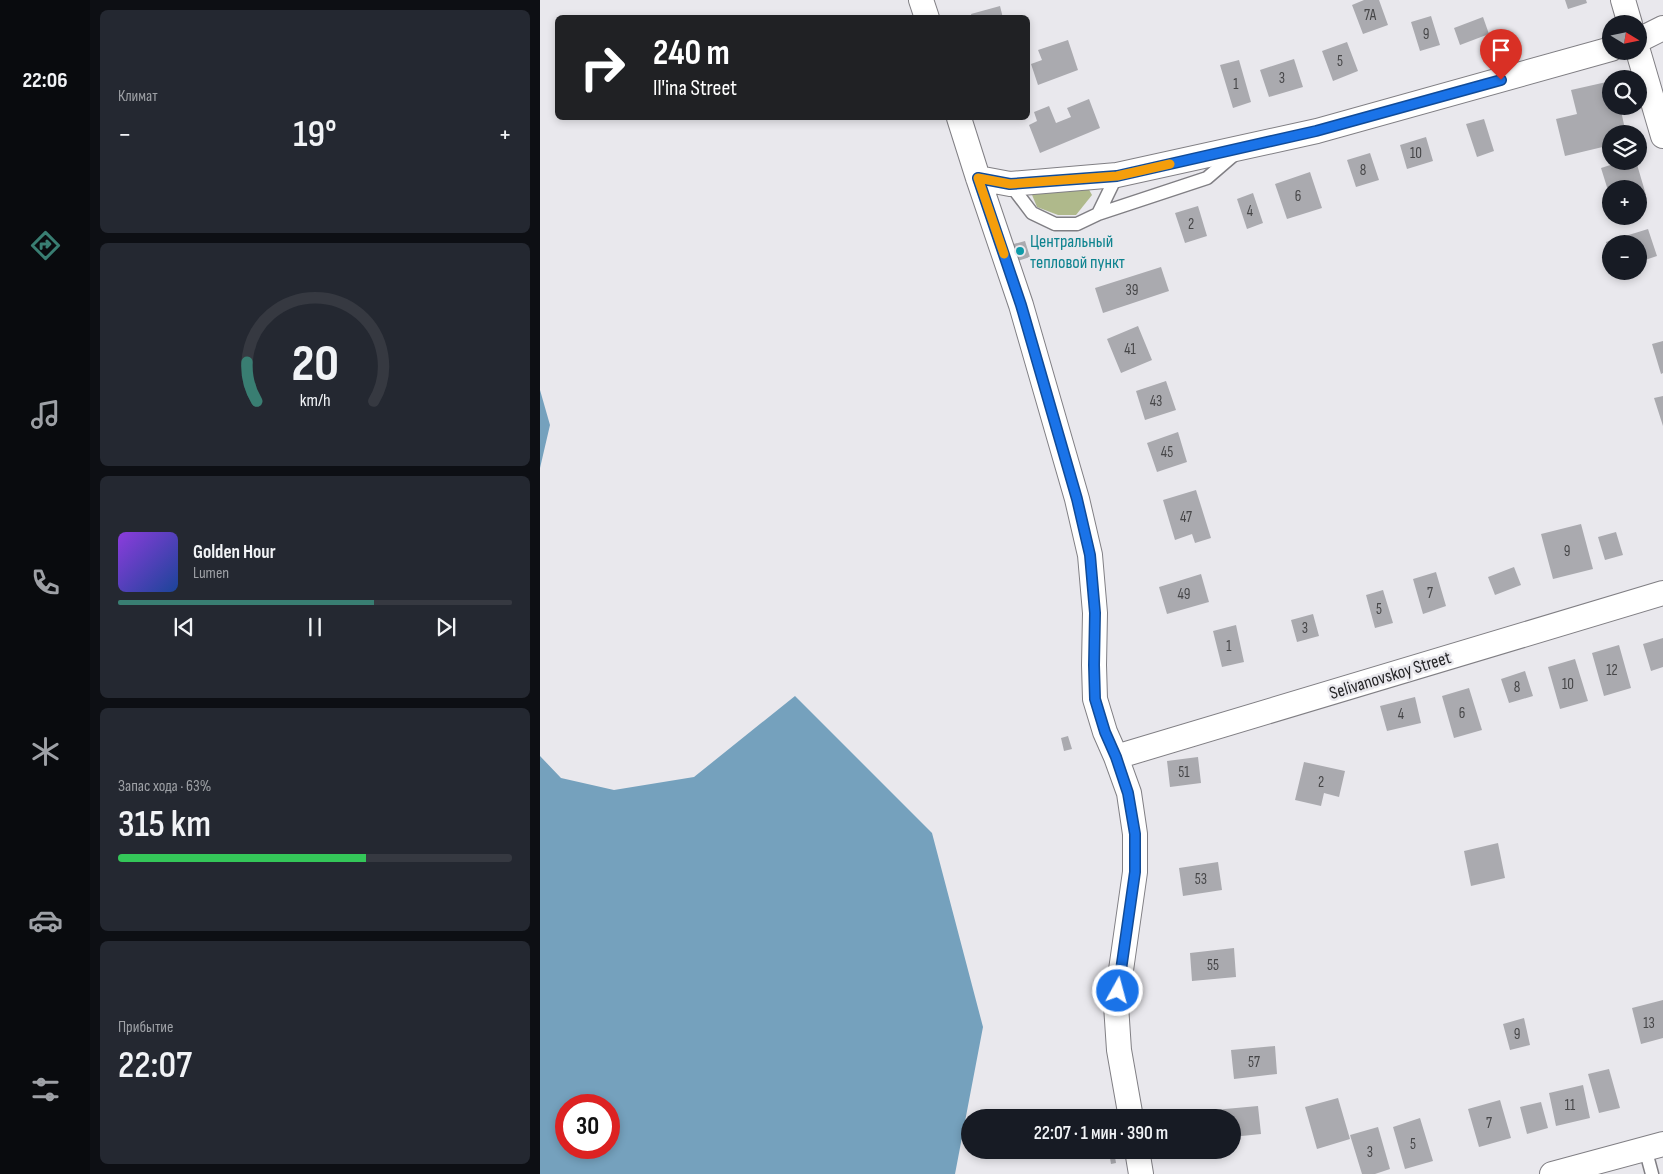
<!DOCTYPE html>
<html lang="ru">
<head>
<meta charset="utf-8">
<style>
  :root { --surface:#171b24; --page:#242831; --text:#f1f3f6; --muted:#9ea1a6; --line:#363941; --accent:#397e72 }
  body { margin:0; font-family:"Sofia Sans Condensed",sans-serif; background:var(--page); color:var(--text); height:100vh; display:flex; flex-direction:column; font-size:19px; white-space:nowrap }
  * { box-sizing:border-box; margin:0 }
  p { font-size:16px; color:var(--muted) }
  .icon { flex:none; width:28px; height:28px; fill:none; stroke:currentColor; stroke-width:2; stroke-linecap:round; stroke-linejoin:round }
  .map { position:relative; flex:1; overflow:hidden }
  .drawer { display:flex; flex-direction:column; gap:10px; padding:10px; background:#0d0f14; width:450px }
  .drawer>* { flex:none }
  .hud { position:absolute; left:15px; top:15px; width:475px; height:105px; border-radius:8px; box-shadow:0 2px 8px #0003; background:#202124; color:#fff; overflow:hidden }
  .needle { width:32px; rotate:100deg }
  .tools { position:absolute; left:1062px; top:15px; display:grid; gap:10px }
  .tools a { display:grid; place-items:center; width:45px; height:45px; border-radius:50%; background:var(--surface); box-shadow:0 2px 8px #0003; font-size:25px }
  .speed { position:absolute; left:15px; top:1094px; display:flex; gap:10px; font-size:25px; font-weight:700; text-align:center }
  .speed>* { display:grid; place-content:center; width:65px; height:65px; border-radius:50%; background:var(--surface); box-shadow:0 2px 8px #0003; line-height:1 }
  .speed .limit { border:8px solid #d22; background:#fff; color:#111 }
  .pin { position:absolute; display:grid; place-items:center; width:42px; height:42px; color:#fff; margin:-51px -21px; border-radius:50% 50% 50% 0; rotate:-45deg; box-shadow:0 0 5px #0007 }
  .pin .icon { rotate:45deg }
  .me { position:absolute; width:55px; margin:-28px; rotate:7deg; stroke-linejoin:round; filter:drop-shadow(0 0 4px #0008) }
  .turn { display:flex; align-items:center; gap:18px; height:105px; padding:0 15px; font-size:22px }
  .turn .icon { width:65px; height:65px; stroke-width:2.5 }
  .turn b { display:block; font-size:35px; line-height:42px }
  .big { font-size:38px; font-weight:600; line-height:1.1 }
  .drawer .tile { flex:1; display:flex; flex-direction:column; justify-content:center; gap:8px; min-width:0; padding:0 18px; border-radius:8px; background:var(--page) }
  .drawer .dial { align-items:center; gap:0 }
  .dial svg { height:130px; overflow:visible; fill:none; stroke:var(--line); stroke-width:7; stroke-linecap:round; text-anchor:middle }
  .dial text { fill:var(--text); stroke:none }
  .song { display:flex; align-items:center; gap:15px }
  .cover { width:60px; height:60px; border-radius:8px; background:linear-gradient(135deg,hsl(270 70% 55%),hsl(220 70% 35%)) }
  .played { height:5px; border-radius:2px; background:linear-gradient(90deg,var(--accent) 65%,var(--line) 65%) }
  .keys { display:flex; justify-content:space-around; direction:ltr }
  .heat { display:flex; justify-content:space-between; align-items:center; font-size:28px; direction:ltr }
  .charge { height:8px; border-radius:4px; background:linear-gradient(90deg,#34c759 63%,var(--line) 0) }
  .trip { position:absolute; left:421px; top:1109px; width:280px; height:50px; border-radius:25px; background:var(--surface); box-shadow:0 2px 8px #0003; font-weight:600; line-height:50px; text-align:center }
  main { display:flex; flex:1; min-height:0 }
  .tab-bar { display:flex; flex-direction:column; width:90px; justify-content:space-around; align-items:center; background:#090b0e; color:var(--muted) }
  .tab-bar .icon { width:35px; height:35px }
  .tab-bar .current { color:var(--accent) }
  .tab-bar b { font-size:22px; color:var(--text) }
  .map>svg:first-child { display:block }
  .forest { fill:#afb98b }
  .water { fill:#75a1bd; fill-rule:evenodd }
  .building { fill:#aaaaaf }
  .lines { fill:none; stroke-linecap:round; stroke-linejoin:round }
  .service-casing { stroke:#807f84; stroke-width:15 }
  .minor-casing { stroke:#807f84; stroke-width:26 }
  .service { stroke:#fff; stroke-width:12 }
  .minor { stroke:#fff; stroke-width:24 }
  .route-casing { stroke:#114b97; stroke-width:12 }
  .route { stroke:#1a73e8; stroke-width:9 }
  .slow { stroke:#f59e0b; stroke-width:9 }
  .culture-dot { fill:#0f9aa8; stroke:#e9e8ed; stroke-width:2 }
  .labels { text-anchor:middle; stroke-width:5; stroke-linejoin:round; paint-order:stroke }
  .number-label { font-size:15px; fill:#464648 }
  .culture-label { font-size:18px; fill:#0d838f; stroke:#e9e8ed; text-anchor:start }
  .street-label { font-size:18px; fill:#242426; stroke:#e9e8ed }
</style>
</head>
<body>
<main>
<nav class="tab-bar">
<b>22:06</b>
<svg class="icon current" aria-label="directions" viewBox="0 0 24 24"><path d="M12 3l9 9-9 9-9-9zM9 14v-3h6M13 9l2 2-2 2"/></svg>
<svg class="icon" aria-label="music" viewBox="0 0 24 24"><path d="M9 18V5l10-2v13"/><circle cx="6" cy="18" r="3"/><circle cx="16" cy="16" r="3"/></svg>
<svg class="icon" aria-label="phone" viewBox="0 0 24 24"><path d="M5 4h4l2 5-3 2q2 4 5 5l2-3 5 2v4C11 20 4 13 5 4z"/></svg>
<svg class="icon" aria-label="climate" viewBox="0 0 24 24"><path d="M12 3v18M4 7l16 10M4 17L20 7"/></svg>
<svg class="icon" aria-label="car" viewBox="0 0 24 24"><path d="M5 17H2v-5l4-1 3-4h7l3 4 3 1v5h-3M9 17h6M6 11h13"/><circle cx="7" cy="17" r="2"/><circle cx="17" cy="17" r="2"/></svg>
<svg class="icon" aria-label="filters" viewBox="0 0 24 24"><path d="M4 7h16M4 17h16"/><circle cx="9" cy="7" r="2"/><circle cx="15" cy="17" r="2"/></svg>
</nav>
<section class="drawer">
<div class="tile"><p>Климат</p>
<div class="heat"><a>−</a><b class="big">19°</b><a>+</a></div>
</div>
<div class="tile dial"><svg viewBox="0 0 100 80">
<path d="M14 69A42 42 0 1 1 86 69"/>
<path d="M14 69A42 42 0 0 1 8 45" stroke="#397e72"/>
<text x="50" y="56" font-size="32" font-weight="700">20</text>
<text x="50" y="72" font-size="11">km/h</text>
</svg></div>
<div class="tile">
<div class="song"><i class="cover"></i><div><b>Golden Hour</b><p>Lumen</p></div></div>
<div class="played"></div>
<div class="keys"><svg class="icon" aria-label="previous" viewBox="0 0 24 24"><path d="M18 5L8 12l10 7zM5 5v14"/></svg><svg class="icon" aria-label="pause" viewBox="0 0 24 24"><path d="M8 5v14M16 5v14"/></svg><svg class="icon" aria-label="next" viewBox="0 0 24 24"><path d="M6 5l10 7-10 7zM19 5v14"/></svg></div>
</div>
<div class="tile"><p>Запас хода · 63%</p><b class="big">315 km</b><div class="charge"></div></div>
<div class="tile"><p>Прибытие</p><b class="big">22:07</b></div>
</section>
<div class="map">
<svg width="1123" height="1174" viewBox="0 0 1123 1174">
  <rect width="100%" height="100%" fill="#e9e8ed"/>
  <path class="forest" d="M547,186L552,195L536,215H518L497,207L490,190Z"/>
  <path class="water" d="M0,390L10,425L0,468Z
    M255,696L392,833L443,1027L415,1174H0V756L21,778L74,790L154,777ZM26,1105H69V1148H26Z"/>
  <path class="building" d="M824,0H839L848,25L823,34L812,5Z
    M1025,0H1046L1047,3L1028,9Z
    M460,6L463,18H432L431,14Z
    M891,16L900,45L880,51L871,22Z
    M943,17L949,34L920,45L914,28Z
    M528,40L538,70L498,85L491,64L502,60L498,50Z
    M807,42L818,71L793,81L782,51Z
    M754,59L763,87L729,97L720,70Z
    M699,60L711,102L693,108L680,65Z
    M1071,81V106H1080L1086,134H1071V145L1025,156L1016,119L1037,114L1031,90Z
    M549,99L560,128L500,153L489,125L497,121L494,112L509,106L516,123L531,117L527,108Z
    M944,119L954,151L937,157L926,124Z
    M886,137L893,161L867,169L860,145Z
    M830,153L839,180L816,187L807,160Z
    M1083,161H1096L1106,195L1099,197V189H1071V200L1061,168Z
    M770,172L782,208L747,219L735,184Z
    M713,193L723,223L707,229L697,199Z
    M658,206L667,236L645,243L635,213Z
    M1108,229L1117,256L1099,262V244H1071V258L1066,242Z
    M485,241L490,257L474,262L470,245Z
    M621,267L629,291L563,313L555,288Z
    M598,326L612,360L581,373L567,339Z
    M1123,341V373L1121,374L1112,344Z
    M626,381L636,410L605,420L596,391Z
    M1123,396V426L1114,398Z
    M638,432L647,462L617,472L607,443Z
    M656,490L671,538L655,543L652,534L635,540L623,500Z
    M1041,524L1053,569L1013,579L1001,534Z
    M1076,532L1083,555L1065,560L1058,537Z
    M974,567L981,585L955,595L948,577Z
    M896,572L906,606L883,614L873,579Z
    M661,574L669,602L627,614L619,587Z
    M843,590L853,623L835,628L826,595Z
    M773,614L779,636L757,642L751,620Z
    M696,625L704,662L682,667L673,631Z
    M1123,638V667L1111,671L1103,644Z
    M1079,645L1091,688L1064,696L1052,653Z
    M1035,659L1048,701L1020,709L1008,667Z
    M985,671L993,696L969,703L961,679Z
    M929,688L942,730L914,738L902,696Z
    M875,697L881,723L847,731L840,706Z
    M528,736L532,749L524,751L521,738Z
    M658,757L661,783L630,787L627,761Z
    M764,762L805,771L799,797L784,793L781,806L755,800Z
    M958,843L965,878L931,886L924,851Z
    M678,862L682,890L643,896L639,868Z
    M694,948L696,977L652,981L650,953Z
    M1123,1000V1038L1101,1044L1092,1008Z
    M984,1018L990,1045L970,1050L963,1024Z
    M735,1046L737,1074L694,1079L691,1050Z
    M1069,1069L1080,1108L1059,1113L1048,1074Z
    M1043,1085L1050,1118L1016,1126L1009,1093Z
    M798,1098L810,1139L777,1149L765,1107Z
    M960,1100L971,1138L939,1147L928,1109Z
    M1001,1102L1008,1128L987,1134L980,1107Z
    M718,1106L721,1134L692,1137V1118H674V1110Z
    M880,1118L893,1161L865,1169L853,1127Z
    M838,1127L850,1169L835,1174H822L810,1135Z
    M575,1157L576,1163L571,1164L570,1158Z"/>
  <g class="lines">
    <defs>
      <path id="service" d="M470,184L492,213L515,224H537L558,214L577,175
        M558,214L667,178L696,153
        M1105,1148L1112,1174"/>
      <path id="minor" d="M381,0L387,18
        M1083,0L1090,24
        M1099,40L1123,28
        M1098,51L1123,136
        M419,118L438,178L481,305L537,499L550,555L555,613L554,665L555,699L565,732L576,757L589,793L595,834V872L576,1005L579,1050L591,1118
        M438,178L470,184L577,175L777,131L1071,49
        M576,757L1123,593
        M597,1150L601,1174
        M1012,1174L1123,1144"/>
    </defs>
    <use href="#service" class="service-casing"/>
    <use href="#minor" class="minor-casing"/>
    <use href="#service" class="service"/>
    <use href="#minor" class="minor"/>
  </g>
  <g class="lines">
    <defs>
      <path id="route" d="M578,991L595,872V834L588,793L576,757L565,732L555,699L554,665L555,613L550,555L537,499L481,305L438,178L470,184L577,176L776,131L961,80"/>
    </defs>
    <use href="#route" class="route-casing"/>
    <use href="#route" class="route"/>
    <path class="slow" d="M464,254L438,178L470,184L577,176L630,164"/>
  </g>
  <circle class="culture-dot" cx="480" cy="251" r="5"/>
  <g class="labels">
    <g class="number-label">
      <text x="830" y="20">7А</text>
      <text x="886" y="39">9</text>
      <text x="800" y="66">5</text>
      <text x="742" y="83">3</text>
      <text x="696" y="89">1</text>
      <text x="876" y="158">10</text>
      <text x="823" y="175">8</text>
      <text x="758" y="201">6</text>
      <text x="710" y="216">4</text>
      <text x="651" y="229">2</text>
      <text x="592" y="295">39</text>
      <text x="590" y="354">41</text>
      <text x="616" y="406">43</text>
      <text x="627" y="457">45</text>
      <text x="646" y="522">47</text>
      <text x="1027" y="556">9</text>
      <text x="890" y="598">7</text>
      <text x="644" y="599">49</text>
      <text x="839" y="614">5</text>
      <text x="765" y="633">3</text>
      <text x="689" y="651">1</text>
      <text x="1072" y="675">12</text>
      <text x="1028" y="689">10</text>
      <text x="977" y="692">8</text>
      <text x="922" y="718">6</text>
      <text x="861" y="719">4</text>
      <text x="644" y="777">51</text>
      <text x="781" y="787">2</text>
      <text x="661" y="884">53</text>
      <text x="673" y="970">55</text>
      <text x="1109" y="1028">13</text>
      <text x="977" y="1039">9</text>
      <text x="714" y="1067">57</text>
      <text x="1030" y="1110">11</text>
      <text x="949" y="1128">7</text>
      <text x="873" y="1149">5</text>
      <text x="830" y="1157">3</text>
    </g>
    <g class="culture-label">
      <text x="490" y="247">Центральный<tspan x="490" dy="21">тепловой пункт</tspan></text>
    </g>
    <g class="street-label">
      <text transform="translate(850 675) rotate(-17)" y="6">Selivanovskoy Street</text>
    </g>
  </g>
</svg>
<div class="tools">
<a><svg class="needle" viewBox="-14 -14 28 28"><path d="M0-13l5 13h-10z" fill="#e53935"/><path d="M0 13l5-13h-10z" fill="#9ea1a6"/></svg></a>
<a><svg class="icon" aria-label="search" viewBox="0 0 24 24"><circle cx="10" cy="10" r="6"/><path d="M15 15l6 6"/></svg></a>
<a><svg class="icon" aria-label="layers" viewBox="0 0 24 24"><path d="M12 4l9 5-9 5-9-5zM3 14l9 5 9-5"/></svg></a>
<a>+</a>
<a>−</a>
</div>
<div class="speed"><div class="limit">30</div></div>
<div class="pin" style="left:961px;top:80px;background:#d93025"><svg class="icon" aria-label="arrive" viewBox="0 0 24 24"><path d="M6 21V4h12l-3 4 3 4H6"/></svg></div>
<svg class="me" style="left:578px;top:991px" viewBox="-20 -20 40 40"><circle r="17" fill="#1a73e8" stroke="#fff" stroke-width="3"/><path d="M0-11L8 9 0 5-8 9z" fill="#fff"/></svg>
<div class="trip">22:07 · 1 мин · 390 m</div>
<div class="hud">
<div class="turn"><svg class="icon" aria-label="right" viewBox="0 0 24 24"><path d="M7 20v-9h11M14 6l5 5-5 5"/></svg><div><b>240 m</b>Il'ina Street</div></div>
</div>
</div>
</main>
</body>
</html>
